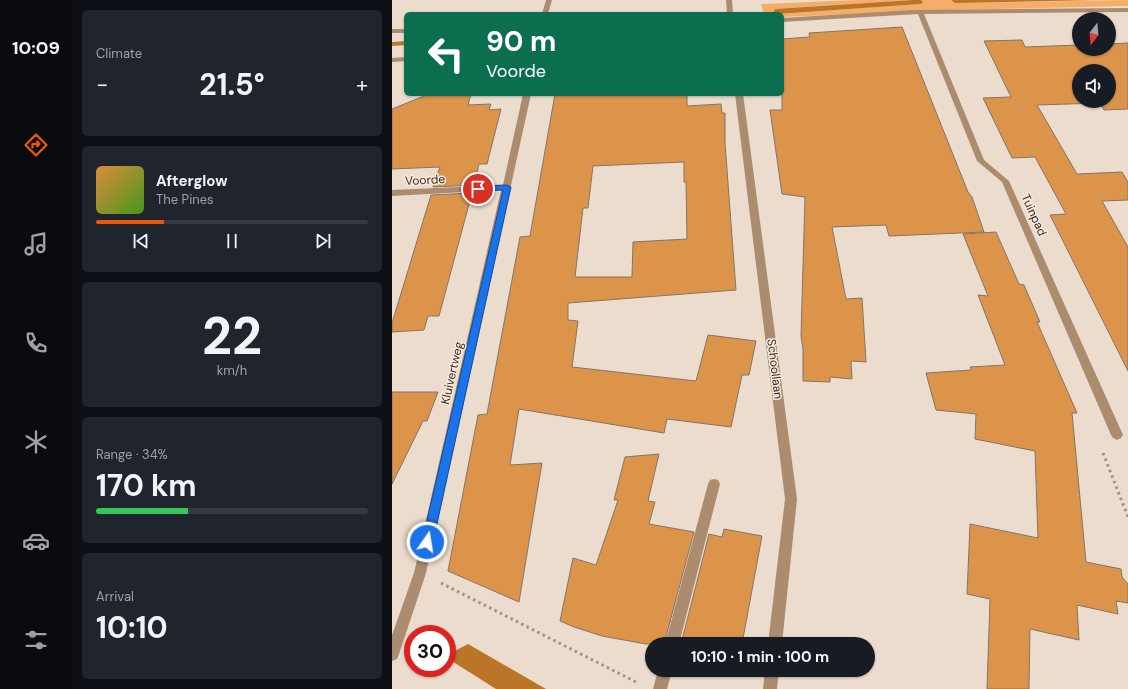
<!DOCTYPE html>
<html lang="en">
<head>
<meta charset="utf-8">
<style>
  :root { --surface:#171b24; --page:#20242c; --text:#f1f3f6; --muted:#9ea1a6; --line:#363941; --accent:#ea580c }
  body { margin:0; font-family:"DM Sans",sans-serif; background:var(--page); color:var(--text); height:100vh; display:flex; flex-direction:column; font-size:15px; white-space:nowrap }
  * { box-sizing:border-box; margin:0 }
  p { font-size:13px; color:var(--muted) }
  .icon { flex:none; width:22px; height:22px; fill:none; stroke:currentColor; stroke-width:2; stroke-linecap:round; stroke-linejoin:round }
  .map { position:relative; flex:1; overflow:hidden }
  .sheet { display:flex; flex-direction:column; gap:10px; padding:10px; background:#0d0f14; width:320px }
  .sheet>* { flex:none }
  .guide { position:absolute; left:12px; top:12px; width:380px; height:84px; border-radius:6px; box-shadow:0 1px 3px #0004; background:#0b6e4f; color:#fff; overflow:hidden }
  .needle { width:26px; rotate:196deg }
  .tools { position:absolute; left:680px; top:12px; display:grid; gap:8px }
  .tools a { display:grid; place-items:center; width:44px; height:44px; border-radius:50%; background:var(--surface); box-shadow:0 1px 3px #0004; font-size:20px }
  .speed { position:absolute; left:12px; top:625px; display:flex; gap:8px; font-size:20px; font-weight:700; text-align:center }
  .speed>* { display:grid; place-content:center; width:52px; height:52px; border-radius:50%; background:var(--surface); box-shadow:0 1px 3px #0004; line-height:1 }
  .speed .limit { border:6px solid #d22; background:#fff; color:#111 }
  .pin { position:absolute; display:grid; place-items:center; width:34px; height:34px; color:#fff; margin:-17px; border:2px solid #fff; border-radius:50%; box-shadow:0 1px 4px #0007 }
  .me { position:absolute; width:44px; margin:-22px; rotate:13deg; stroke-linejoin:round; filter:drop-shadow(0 0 3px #0008) }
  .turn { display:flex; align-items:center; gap:14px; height:84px; padding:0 16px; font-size:18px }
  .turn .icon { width:52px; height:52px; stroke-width:2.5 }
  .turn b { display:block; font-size:28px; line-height:34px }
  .big { font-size:30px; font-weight:700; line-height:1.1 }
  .sheet .card { flex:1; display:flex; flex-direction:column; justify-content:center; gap:6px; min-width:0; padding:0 14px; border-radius:6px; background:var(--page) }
  .sheet .dial { align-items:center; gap:0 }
  .dial b { font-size:52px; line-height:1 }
  .song { display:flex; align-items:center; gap:12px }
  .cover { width:48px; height:48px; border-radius:6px; background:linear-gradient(135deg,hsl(30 70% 55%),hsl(100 70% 35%)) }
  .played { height:4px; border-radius:2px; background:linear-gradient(90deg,var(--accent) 25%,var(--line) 25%) }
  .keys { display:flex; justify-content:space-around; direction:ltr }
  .heat { display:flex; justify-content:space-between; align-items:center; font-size:22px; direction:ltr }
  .charge { height:6px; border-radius:3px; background:linear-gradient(90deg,#34c759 34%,var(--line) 0) }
  .trip { position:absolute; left:253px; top:637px; width:230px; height:40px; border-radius:20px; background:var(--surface); box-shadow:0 1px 3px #0004; font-weight:700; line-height:40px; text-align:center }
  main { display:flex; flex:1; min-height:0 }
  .menu { display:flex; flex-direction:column; width:72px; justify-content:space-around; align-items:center; background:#090b0e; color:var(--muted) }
  .menu .icon { width:28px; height:28px }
  .menu .active { color:var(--accent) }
  .menu b { font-size:18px; color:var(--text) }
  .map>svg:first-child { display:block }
  .green { fill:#f5ae69 }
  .water { fill:#bb7528 }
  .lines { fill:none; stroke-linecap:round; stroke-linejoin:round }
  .stream { fill:#bb7528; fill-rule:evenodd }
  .building { fill:#dc944b; stroke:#837567; fill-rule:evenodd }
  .path { stroke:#9f9388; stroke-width:3; stroke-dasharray:2.5 3.5; stroke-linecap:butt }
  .lane { fill:#ab8c6f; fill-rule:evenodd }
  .street { fill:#ab8c6f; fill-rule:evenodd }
  .route { fill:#1a73e8; stroke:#114b97 }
  .labels { text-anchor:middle; stroke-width:3; stroke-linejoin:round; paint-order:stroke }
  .street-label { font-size:12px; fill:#312b25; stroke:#fae9da }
</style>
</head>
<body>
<main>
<nav class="menu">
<b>10:09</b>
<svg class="icon active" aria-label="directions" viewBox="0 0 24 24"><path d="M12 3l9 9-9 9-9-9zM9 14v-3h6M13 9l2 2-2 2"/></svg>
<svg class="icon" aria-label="music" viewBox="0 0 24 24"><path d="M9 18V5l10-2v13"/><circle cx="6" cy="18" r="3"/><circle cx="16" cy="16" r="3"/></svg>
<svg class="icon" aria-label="phone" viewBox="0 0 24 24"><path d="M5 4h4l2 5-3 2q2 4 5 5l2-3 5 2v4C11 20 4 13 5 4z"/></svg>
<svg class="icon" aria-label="climate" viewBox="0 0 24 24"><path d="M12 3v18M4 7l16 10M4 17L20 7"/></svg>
<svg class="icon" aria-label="car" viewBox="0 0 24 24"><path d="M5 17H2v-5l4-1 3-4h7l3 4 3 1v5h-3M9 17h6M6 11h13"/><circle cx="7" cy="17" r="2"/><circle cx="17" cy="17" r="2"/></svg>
<svg class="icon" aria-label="filters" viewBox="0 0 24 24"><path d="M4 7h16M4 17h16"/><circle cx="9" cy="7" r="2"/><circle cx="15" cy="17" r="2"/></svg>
</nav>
<section class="sheet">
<div class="card"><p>Climate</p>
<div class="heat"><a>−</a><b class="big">21.5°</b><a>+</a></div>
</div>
<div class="card">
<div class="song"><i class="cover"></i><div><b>Afterglow</b><p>The Pines</p></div></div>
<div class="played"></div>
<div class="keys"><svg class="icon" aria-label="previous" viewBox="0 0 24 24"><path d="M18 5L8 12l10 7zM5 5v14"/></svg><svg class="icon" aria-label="pause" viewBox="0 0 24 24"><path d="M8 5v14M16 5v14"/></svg><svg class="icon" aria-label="next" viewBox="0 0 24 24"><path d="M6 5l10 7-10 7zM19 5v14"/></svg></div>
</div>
<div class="card dial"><b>22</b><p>km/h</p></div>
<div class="card"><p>Range · 34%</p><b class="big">170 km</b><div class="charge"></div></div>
<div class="card"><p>Arrival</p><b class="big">10:10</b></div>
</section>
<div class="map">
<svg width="736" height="689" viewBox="0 0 736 689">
  <rect width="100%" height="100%" fill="#ecdccd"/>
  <path class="green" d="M465,0H521L383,9L385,14L528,4L531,2L529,0H559L563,3H568L736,0V6L558,10L390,17V14H372L369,4Z"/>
  <path class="water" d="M521,0H529L531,2L529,4L385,14L382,12L383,9Z
    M559,0H704L568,3H563Z
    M76,644L154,689H104L55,658V655Z"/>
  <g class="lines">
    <path class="stream" d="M14,41V45L0,46V42Z"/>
  </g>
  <path class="building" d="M510,27L576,192L580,197L592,232L497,236L494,225L440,227L454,299L470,298L474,362L459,361L460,379L438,377V382L411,381V349L409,336L413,197L390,194L378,110H390V39L418,37L417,33Z
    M630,40L633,47L687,45V49H717V44L736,43V109L712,110L708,103L645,105L685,174L730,172L736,182V200L710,201L736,247V371L658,215L674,214L643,157L620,158L591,98L619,97L592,41ZM687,71H717V101H687Z
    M37,94H79L76,105L99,104L97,110L109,109L95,164H87L82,185L41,187L48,167L0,169V109Z
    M163,94H295V106L329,104L330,113H333V143L344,290L176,303V320L186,321L180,367L304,381L316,335L364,341L357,375H350L339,427L275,419L272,433L127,409L118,465L150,463L127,602L56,571L86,415L95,414L128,237L138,236ZM292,162V182H294L295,239L241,242L240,277H183L191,208H196L201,166Z
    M80,193L47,316H36L32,330L0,332V323L39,195Z
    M604,232L627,284L632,285L648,322H645L685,413H680L694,562L729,569L730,577L736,584V603L724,601L726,614L685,605L687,640L638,629L637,689H595L598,599L575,594L578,524L646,538L643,451L583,439L584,414L544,410L534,373L579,370L578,367L613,365L586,295L596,296L571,234Z
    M0,392H46L35,421H31L0,484Z
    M267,454L256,501L263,502L257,524L302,532L272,644H254L210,636L182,627L168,621L181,558L204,565L226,500H222L233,457Z
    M332,529L370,536L350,644H289L317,534L330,537Z"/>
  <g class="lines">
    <path class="path" d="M711,453L736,517
      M49,583L246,683"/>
    <path class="lane" d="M322,479L326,480L328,484L287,644H273L316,484L318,480Z
      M266,670H280L275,689H261Z"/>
    <path class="street" d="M154,0H160L156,14H150Z
      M334,0H340L341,14H335Z
      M736,8V12L532,14L592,160L617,181L731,435L729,438L725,440L721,438L719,435L610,182L585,161L526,14L390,22V18L520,10Z
      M0,29H14V33H0Z
      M14,57V61L0,62V58Z
      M131,94H139L34,573L7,654L5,659L0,661V635L22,573L109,190L0,196V190L111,185Z
      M343,94H351L405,499L390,644H376L393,499Z
      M373,670H387L385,689H371Z"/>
  </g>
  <path class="route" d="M115,185L119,187L41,542L39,546L35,547L31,546L30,542L111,190L86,191L82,189L86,186Z"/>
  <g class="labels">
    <g class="street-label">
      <text transform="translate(33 180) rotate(-3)" y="4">Voorde</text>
      <text transform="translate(642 215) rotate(66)" y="4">Tuinpad</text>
      <text transform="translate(383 369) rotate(83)" y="4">Schoollaan</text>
      <text transform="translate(60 373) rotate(-77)" y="4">Kluivertweg</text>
    </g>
  </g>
</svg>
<div class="tools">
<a><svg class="needle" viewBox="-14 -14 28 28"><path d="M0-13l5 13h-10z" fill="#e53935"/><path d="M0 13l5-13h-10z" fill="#9ea1a6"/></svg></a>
<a><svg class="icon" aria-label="sound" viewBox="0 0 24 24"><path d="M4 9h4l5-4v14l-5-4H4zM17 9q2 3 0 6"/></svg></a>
</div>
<div class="speed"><div class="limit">30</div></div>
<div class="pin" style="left:86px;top:189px;background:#d93025"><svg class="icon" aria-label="arrive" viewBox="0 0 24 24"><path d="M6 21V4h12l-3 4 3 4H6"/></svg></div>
<svg class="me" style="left:35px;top:542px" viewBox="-20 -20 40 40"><circle r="17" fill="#1a73e8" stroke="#fff" stroke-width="3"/><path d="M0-11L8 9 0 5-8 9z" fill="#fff"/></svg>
<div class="trip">10:10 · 1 min · 100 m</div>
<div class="guide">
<div class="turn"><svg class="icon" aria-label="left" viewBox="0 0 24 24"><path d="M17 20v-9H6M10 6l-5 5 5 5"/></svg><div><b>90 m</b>Voorde</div></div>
</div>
</div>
</main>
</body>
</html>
